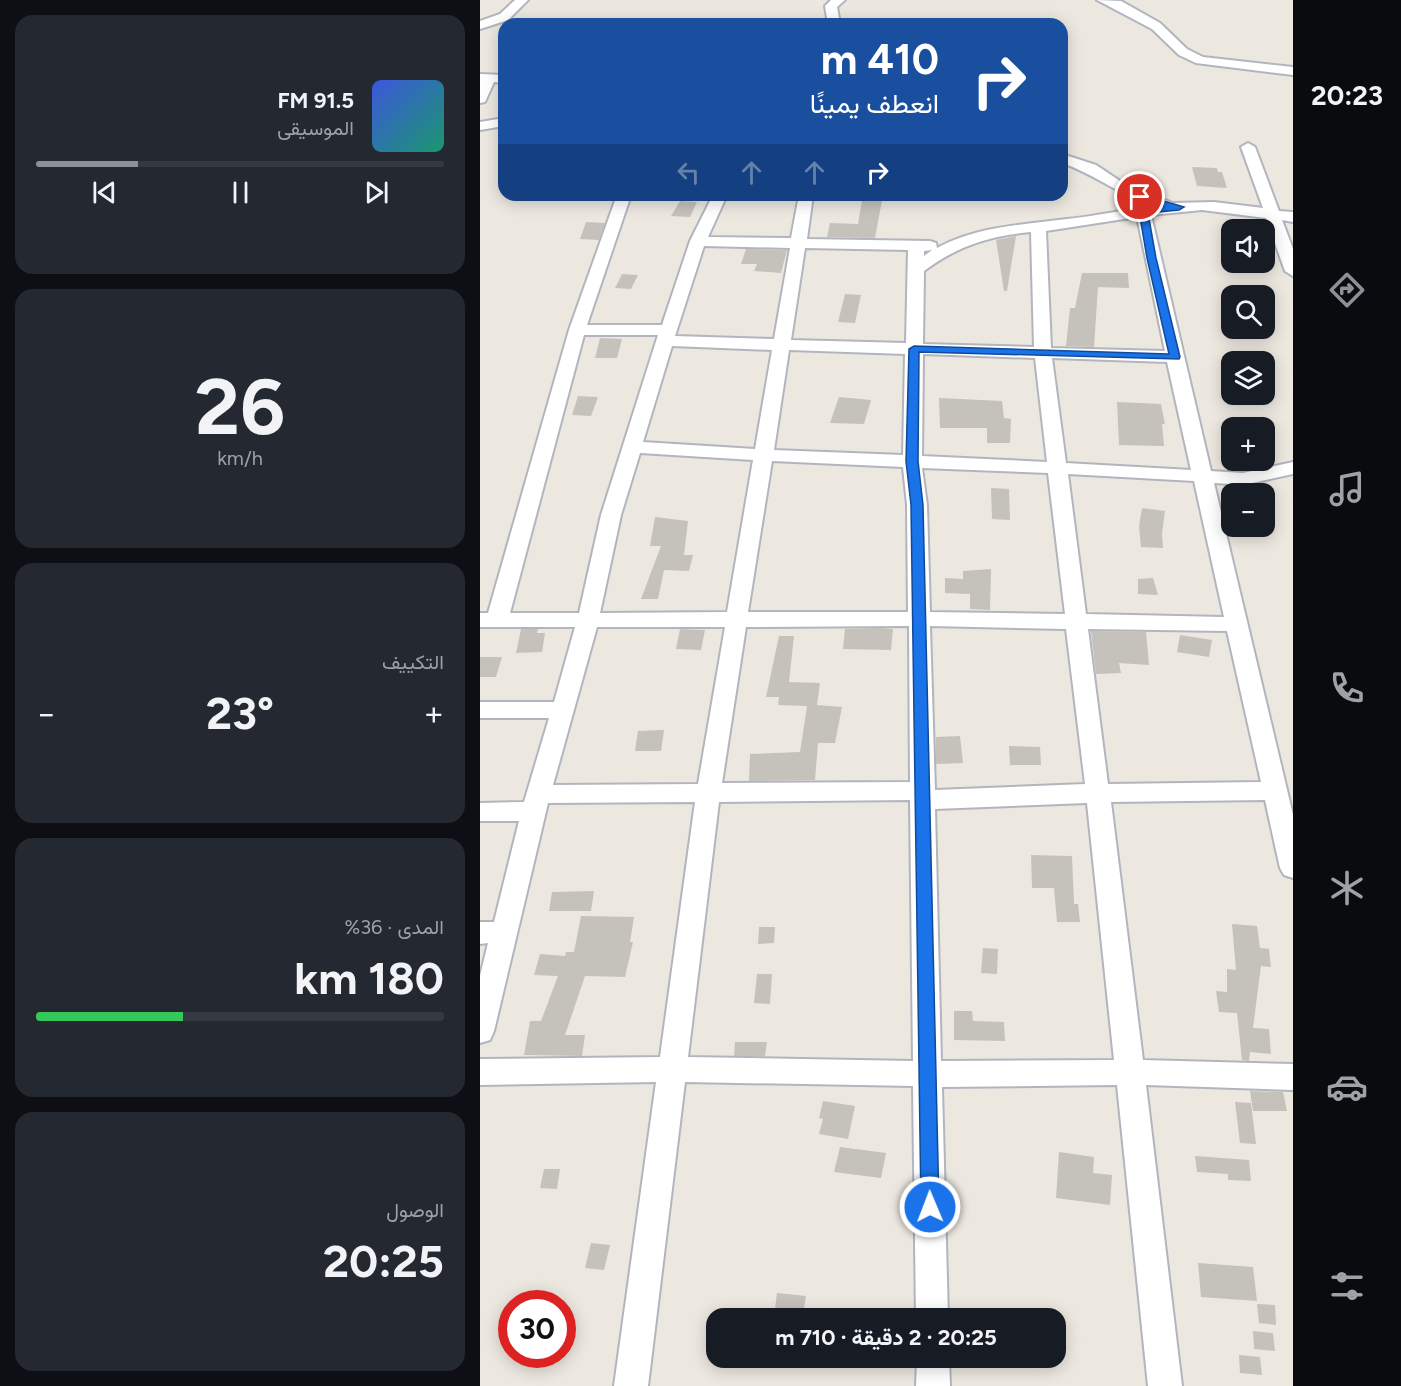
<!DOCTYPE html>
<html lang="ar">
<head>
<meta charset="utf-8">
<style>
  :root { --surface:#171b24; --page:#242831; --text:#f1f3f6; --muted:#9ea1a6; --line:#363941; --accent:#8c9099 }
  body { margin:0; font-family:Figtree,Vazirmatn,sans-serif; background:var(--page); color:var(--text); direction:rtl; height:100vh; display:flex; flex-direction:column; font-size:22px; white-space:nowrap }
  * { box-sizing:border-box; margin:0 }
  p { font-size:20px; color:var(--muted) }
  .icon { flex:none; width:33px; height:33px; fill:none; stroke:currentColor; stroke-width:2; stroke-linecap:round; stroke-linejoin:round }
  .map { position:relative; flex:1; overflow:hidden; direction:ltr }
  .side { display:flex; flex-direction:column; gap:15px; padding:15px; background:#0d0f14; width:480px }
  .side>* { flex:none }
  .guide { position:absolute; left:18px; top:18px; width:570px; height:183px; border-radius:18px; box-shadow:0 3px 15px #0003; direction:rtl; background:#1a4fa0; color:#fff; overflow:hidden }
  .controls { position:absolute; left:741px; top:219px; display:grid; gap:12px }
  .controls a { display:grid; place-items:center; width:54px; height:54px; border-radius:12px; background:var(--surface); box-shadow:0 3px 15px #0003; font-size:30px }
  .speed { position:absolute; left:18px; top:1290px; display:flex; gap:12px; font-size:30px; font-weight:700; text-align:center }
  .speed>* { display:grid; place-content:center; width:78px; height:78px; border-radius:50%; background:var(--surface); box-shadow:0 3px 15px #0003; line-height:1 }
  .speed .limit { border:9px solid #d22; background:#fff; color:#111 }
  .pin { position:absolute; display:grid; place-items:center; width:51px; height:51px; color:#fff; margin:-26px; border:3px solid #fff; border-radius:50%; box-shadow:0 2px 6px #0007 }
  .me { position:absolute; width:66px; margin:-33px; rotate:359deg; stroke-linejoin:round; filter:drop-shadow(0 0 4px #0008) }
  .turn { display:flex; align-items:center; gap:21px; height:126px; padding:0 30px; font-size:27px }
  .turn .icon { width:78px; height:78px; stroke-width:2.5 }
  .turn b { display:block; font-size:42px; line-height:51px }
  .lanes { display:flex; align-items:center; height:57px; padding:0 30px; background:#0003; justify-content:center; gap:30px; direction:ltr }
  .lanes .off { opacity:.35 }
  .big { font-size:45px; font-weight:700; line-height:1.1 }
  .side .tile { flex:1; display:flex; flex-direction:column; justify-content:center; gap:9px; min-width:0; padding:0 21px; border-radius:18px; background:var(--page) }
  .side .dial { align-items:center; gap:0 }
  .dial b { font-size:78px; line-height:1 }
  .song { display:flex; align-items:center; gap:18px }
  .cover { width:72px; height:72px; border-radius:9px; background:linear-gradient(135deg,hsl(230 70% 55%),hsl(160 70% 35%)) }
  .played { height:6px; border-radius:3px; background:linear-gradient(90deg,var(--accent) 25%,var(--line) 25%) }
  .keys { display:flex; justify-content:space-around; direction:ltr }
  .heat { display:flex; justify-content:space-between; align-items:center; font-size:33px; direction:ltr }
  .charge { height:9px; border-radius:4px; background:linear-gradient(90deg,#34c759 36%,var(--line) 0) }
  .trip { position:absolute; left:226px; top:1308px; width:360px; height:60px; border-radius:18px; background:var(--surface); box-shadow:0 3px 15px #0003; font-weight:700; line-height:60px; text-align:center; direction:rtl }
  main { display:flex; flex:1; min-height:0 }
  .tab-bar { display:flex; flex-direction:column; width:108px; justify-content:space-around; align-items:center; background:#090b0e; color:var(--muted) }
  .tab-bar .icon { width:42px; height:42px }
  .tab-bar .current { color:var(--accent) }
  .tab-bar b { font-size:27px; color:var(--text) }
  .map>svg:first-child { display:block }
  .building { fill:#c5c2bb }
  .lines { fill:none; stroke-linecap:round; stroke-linejoin:round }
  .minor-casing { stroke:#b3b5be; stroke-width:4 }
  .minor { fill:#fff; fill-rule:evenodd }
  .route { fill:#1a73e8; stroke:#114b97; stroke-width:1.5 }
</style>
</head>
<body>
<main>
<nav class="tab-bar">
<b>20:23</b>
<svg class="icon current" aria-label="directions" viewBox="0 0 24 24"><path d="M12 3l9 9-9 9-9-9zM9 14v-3h6M13 9l2 2-2 2"/></svg>
<svg class="icon" aria-label="music" viewBox="0 0 24 24"><path d="M9 18V5l10-2v13"/><circle cx="6" cy="18" r="3"/><circle cx="16" cy="16" r="3"/></svg>
<svg class="icon" aria-label="phone" viewBox="0 0 24 24"><path d="M5 4h4l2 5-3 2q2 4 5 5l2-3 5 2v4C11 20 4 13 5 4z"/></svg>
<svg class="icon" aria-label="climate" viewBox="0 0 24 24"><path d="M12 3v18M4 7l16 10M4 17L20 7"/></svg>
<svg class="icon" aria-label="car" viewBox="0 0 24 24"><path d="M5 17H2v-5l4-1 3-4h7l3 4 3 1v5h-3M9 17h6M6 11h13"/><circle cx="7" cy="17" r="2"/><circle cx="17" cy="17" r="2"/></svg>
<svg class="icon" aria-label="filters" viewBox="0 0 24 24"><path d="M4 7h16M4 17h16"/><circle cx="9" cy="7" r="2"/><circle cx="15" cy="17" r="2"/></svg>
</nav>
<div class="map">
<svg width="813" height="1386" viewBox="0 0 813 1386">
  <rect width="100%" height="100%" fill="#ece8e0"/>
  <path class="building" d="M712,167L737,168L738,172H742L747,188L717,186Z
    M383,195H403L395,238L347,237L350,223L378,224Z
    M200,201L217,202L210,217L191,216Z
    M106,222L125,223L119,240L100,239Z
    M536,236L527,291H524L516,240Z
    M266,249L307,250L301,273L274,271L277,264H261Z
    M602,273H648L649,288L618,287L614,347L586,346L590,308H595Z
    M142,274L158,275L151,289L135,288Z
    M365,294L381,295L375,323L358,322Z
    M120,338L142,339L137,358H115Z
    M98,396L118,397L111,416L92,415Z
    M359,397L391,400L384,424L350,423Z
    M459,398L522,401L524,418L531,419L530,443H507V428H460Z
    M637,402L681,404L685,424H682L684,446L639,445Z
    M511,488L529,489L530,520L512,519Z
    M662,508L685,511L682,534L683,548L661,547L659,526Z
    M175,517L208,521L204,555H213L209,571L184,570L178,599H161L181,546H170Z
    M511,569L510,610L490,609V594L465,593V578L483,579V571Z
    M673,578L678,595L658,594V579Z
    M399,628L413,629L411,650L363,649L365,629Z
    M41,629H58L57,633H65L62,652L36,653Z
    M200,629L225,630L221,650L196,649Z
    M611,631L666,632L669,665L639,663L641,673L616,674Z
    M700,635L732,640L729,657L697,652Z
    M299,636H314L309,682L340,683L337,705L362,707L355,743H338L335,780L269,781L270,754L320,752L327,706L298,705L299,697H286Z
    M0,657H22L16,677H0Z
    M184,730L181,751H155L158,731Z
    M480,736L483,763L456,764V737Z
    M529,746L560,747L561,765H530Z
    M551,855L592,856L594,904H598L600,922H577L574,888H552Z
    M114,891L111,911H69L72,892Z
    M101,916L154,917L150,942H153L145,977L105,976L85,1035H105L102,1056L44,1055L50,1021H61L78,976L54,975L60,954L85,956L86,952H94Z
    M752,924L777,926L780,948L789,949L791,967L781,966L773,1028L789,1029L791,1054L770,1052L769,1061L762,1060L757,1013L739,1012L736,991L747,992V969L756,970Z
    M279,927H295L294,943L278,944Z
    M503,948L518,949L517,974L501,973Z
    M277,974H292L290,1004L274,1003Z
    M474,1011H492L493,1021L524,1022L525,1041L474,1040Z
    M255,1042H287L285,1056H254Z
    M770,1091L803,1092L807,1111H773Z
    M343,1101L375,1106L368,1139L339,1134L343,1119L339,1118Z
    M755,1102L771,1103L776,1144L760,1143Z
    M360,1147L406,1153L401,1178L354,1172Z
    M579,1152L614,1157L613,1173L632,1175L630,1205L576,1198Z
    M715,1156L769,1160L771,1181L748,1180V1174L717,1172Z
    M64,1169H80L77,1189L60,1188Z
    M111,1243L130,1245L124,1270L105,1268Z
    M718,1263L773,1267L777,1301L721,1297Z
    M297,1293L326,1296L323,1313L295,1309Z
    M777,1304L795,1305L796,1325L779,1323Z
    M773,1331L793,1333L795,1351L774,1349Z
    M759,1355L780,1357L782,1375L760,1373Z"/>
  <g class="lines">
    <defs>
      <path id="minor" d="M35,0H48L28,20L0,29V21L20,14Z
        M351,0H365L357,7L360,24H348L345,6Z
        M617,0L641,1L680,23L707,49L723,57L813,67V75L716,63L699,55L672,29Z
        M0,74L24,75V83L14,82L5,102L0,103Z
        M24,118V126L0,130V122Z
        M768,143L775,147L799,211L813,212V222L802,220L813,249V276L805,271L786,218L722,210L671,215L731,471L763,473L813,462V474L763,485L734,483L813,815V878L804,875L800,868L785,800L631,802L663,1060L813,1064V1090L666,1085L702,1386H668L637,1085L462,1087L468,1318H436L433,1086L205,1082L168,1386H134L176,1082L0,1085V1059L180,1057L215,802L68,803L14,1031L10,1040L0,1043V976L8,943L0,944V922H14L39,821H0V803L44,802L69,718H0V702H74L95,627H0V613H8L89,330L137,195H151L107,325H182L210,241L233,195H247L228,237L311,238L319,195H333L327,239L450,241L456,243L457,248C498,226 542,225 587,219C616,216 645,210 674,205C640,196 615,174 582,163V154L616,165L646,185L693,203L734,202L783,208L761,147ZM657,217L685,351L571,348L566,231ZM551,232L554,347L443,344L444,271C477,246 509,236 551,232ZM224,246L310,248L294,339L195,336ZM325,248L428,250L426,343L311,340ZM452,250L444,256V251ZM104,335H178L121,515L99,613H30ZM192,346L292,350L275,449L163,442ZM309,350L425,354L423,455L294,450ZM443,354L555,358L567,462L442,456ZM572,358L687,362L711,470L586,463ZM160,453L273,460L247,612L120,613L141,515ZM292,461L423,467L427,505L428,612H268ZM442,468L568,473L585,614L450,612L447,505ZM588,474L714,481L744,617L606,614ZM429,626L430,782L242,783L266,627ZM450,626L586,629L605,784L455,790ZM117,627H245L218,784L73,785ZM608,629L747,631L781,782L628,784ZM430,800L433,1061L208,1057L239,802ZM607,803L634,1060L461,1061L455,809Z
        M437,1358H469L470,1386H436Z"/>
    </defs>
    <use href="#minor" class="minor-casing"/>
    <use href="#minor" class="minor"/>
  </g>
  <path class="route" d="M660,194L704,207L699,210L668,213L676,258L700,357L699,359L439,352L438,461L443,505L459,1207L457,1214L450,1216L443,1214L441,1207L431,505L426,461L429,349L434,346L689,354L667,258L659,211L684,206L656,199V195Z"/>
</svg>
<div class="controls">
<a><svg class="icon" aria-label="sound" viewBox="0 0 24 24"><path d="M4 9h4l5-4v14l-5-4H4zM17 9q2 3 0 6"/></svg></a>
<a><svg class="icon" aria-label="search" viewBox="0 0 24 24"><circle cx="10" cy="10" r="6"/><path d="M15 15l6 6"/></svg></a>
<a><svg class="icon" aria-label="layers" viewBox="0 0 24 24"><path d="M12 4l9 5-9 5-9-5zM3 14l9 5 9-5"/></svg></a>
<a>+</a>
<a>−</a>
</div>
<div class="speed"><div class="limit">30</div></div>
<div class="pin" style="left:660px;top:197px;background:#d93025"><svg class="icon" aria-label="arrive" viewBox="0 0 24 24"><path d="M6 21V4h12l-3 4 3 4H6"/></svg></div>
<svg class="me" style="left:450px;top:1207px" viewBox="-20 -20 40 40"><circle r="17" fill="#1a73e8" stroke="#fff" stroke-width="3"/><path d="M0-11L8 9 0 5-8 9z" fill="#fff"/></svg>
<div class="trip">20:25 · 2 دقيقة · 710 m</div>
<div class="guide">
<div class="turn"><svg class="icon" aria-label="right" viewBox="0 0 24 24"><path d="M7 20v-9h11M14 6l5 5-5 5"/></svg><div><b>410 m</b>انعطف يمينًا</div></div>
<div class="lanes"><svg class="icon off" aria-label="left" viewBox="0 0 24 24"><path d="M17 20v-9H6M10 6l-5 5 5 5"/></svg><svg class="icon off" aria-label="ahead" viewBox="0 0 24 24"><path d="M12 20V5M6 11l6-6 6 6"/></svg><svg class="icon off" aria-label="ahead" viewBox="0 0 24 24"><path d="M12 20V5M6 11l6-6 6 6"/></svg><svg class="icon" aria-label="right" viewBox="0 0 24 24"><path d="M7 20v-9h11M14 6l5 5-5 5"/></svg></div>
</div>
</div>
<section class="side">
<div class="tile">
<div class="song"><i class="cover"></i><div><b>91.5 FM</b><p>الموسيقى</p></div></div>
<div class="played"></div>
<div class="keys"><svg class="icon" aria-label="previous" viewBox="0 0 24 24"><path d="M18 5L8 12l10 7zM5 5v14"/></svg><svg class="icon" aria-label="pause" viewBox="0 0 24 24"><path d="M8 5v14M16 5v14"/></svg><svg class="icon" aria-label="next" viewBox="0 0 24 24"><path d="M6 5l10 7-10 7zM19 5v14"/></svg></div>
</div>
<div class="tile dial"><b>26</b><p>km/h</p></div>
<div class="tile"><p>التكييف</p>
<div class="heat"><a>−</a><b class="big">23°</b><a>+</a></div>
</div>
<div class="tile"><p>المدى · 36%</p><b class="big">180 km</b><div class="charge"></div></div>
<div class="tile"><p>الوصول</p><b class="big">20:25</b></div>
</section>
</main>
</body>
</html>
